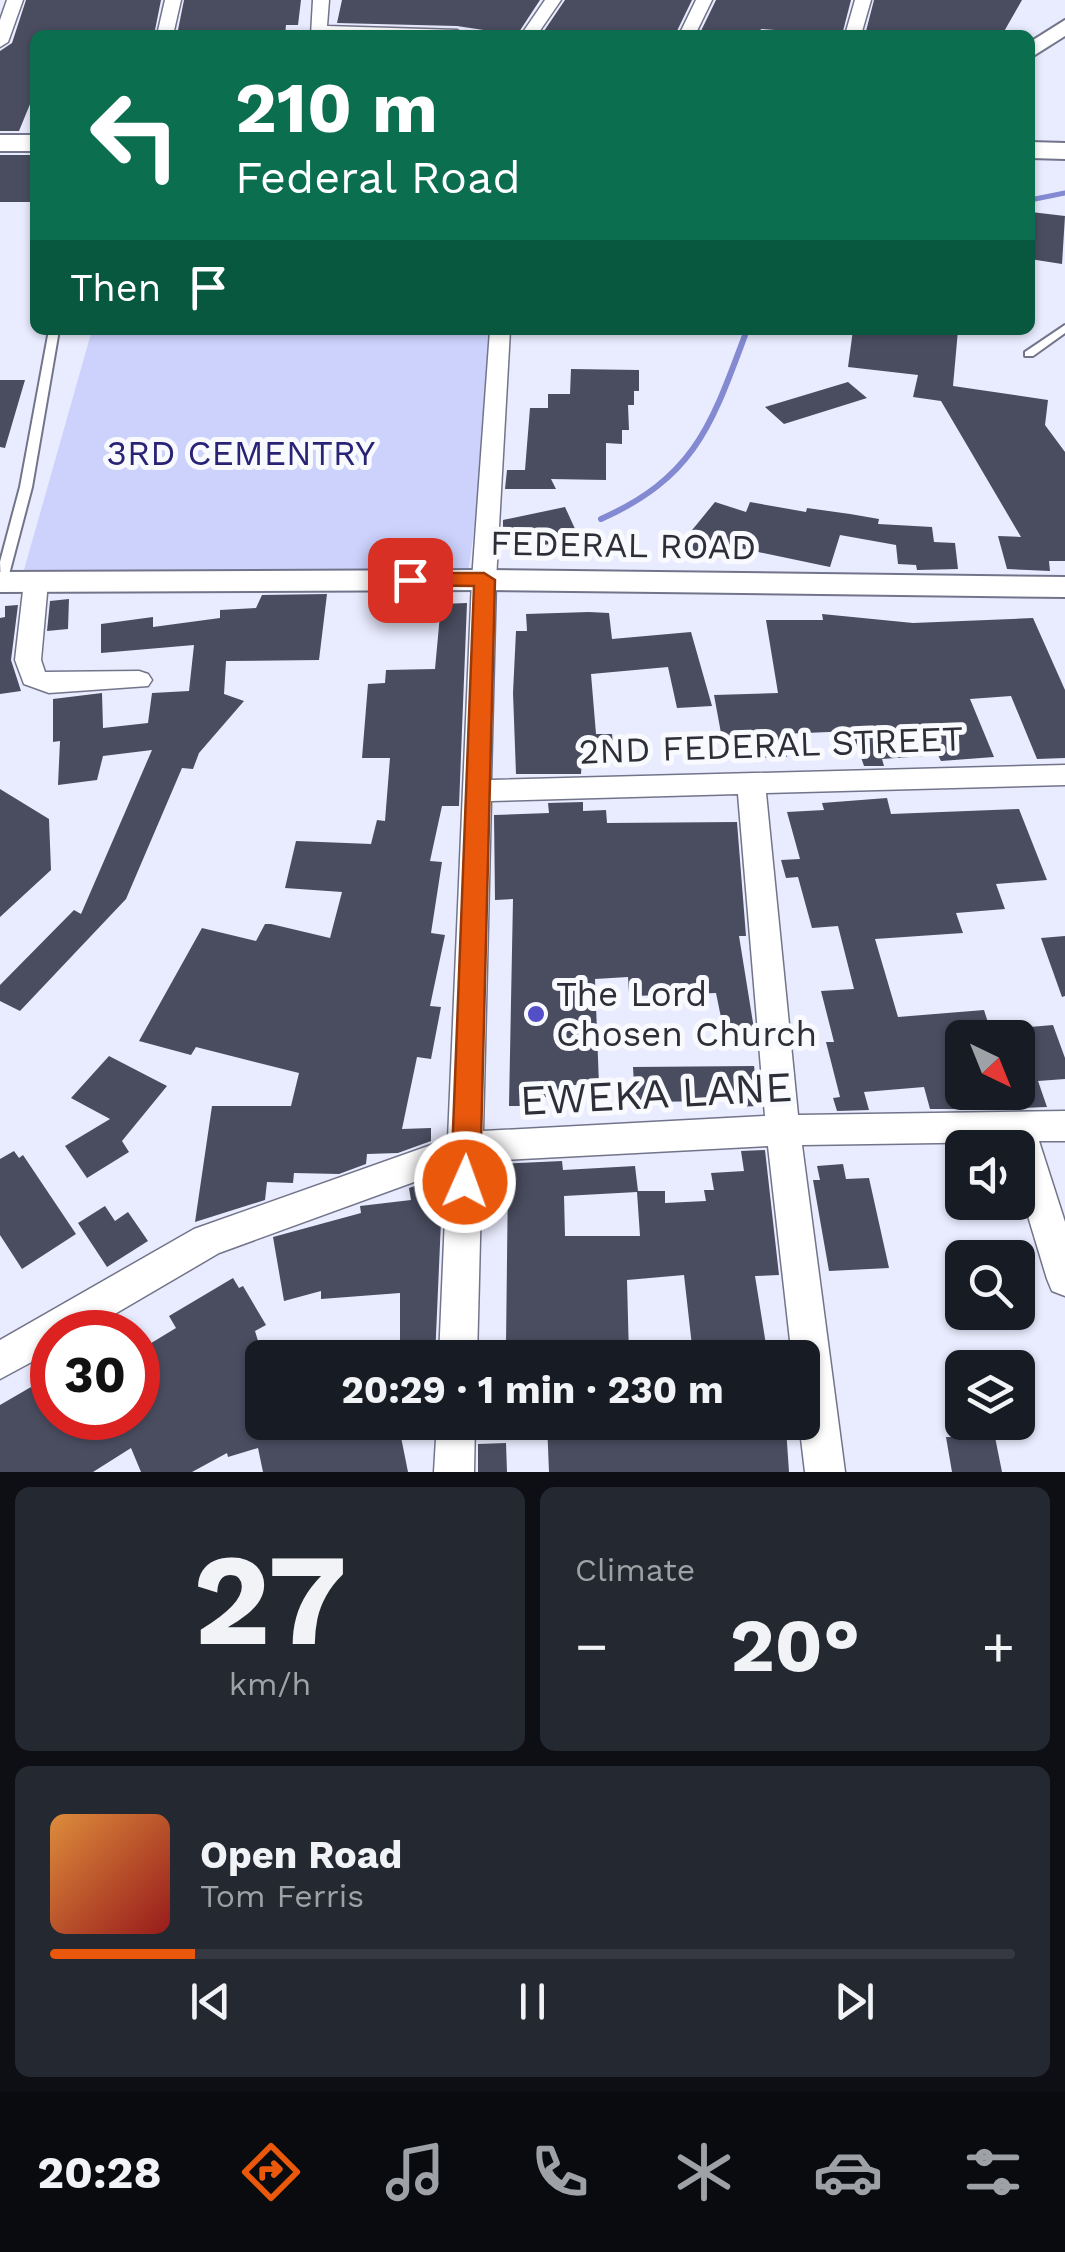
<!DOCTYPE html>
<html lang="en">
<head>
<meta charset="utf-8">
<style>
  :root { --surface:#171b24; --page:#242831; --text:#f1f3f6; --muted:#9ea1a6; --line:#363941; --accent:#ea580c }
  body { margin:0; font-family:"Work Sans",sans-serif; background:var(--page); color:var(--text); height:100vh; display:flex; flex-direction:column; font-size:38px; white-space:nowrap }
  * { box-sizing:border-box; margin:0 }
  p { font-size:32px; color:var(--muted) }
  .icon { flex:none; width:55px; height:55px; fill:none; stroke:currentColor; stroke-width:2; stroke-linecap:round; stroke-linejoin:round }
  .map { position:relative; height:1472px; overflow:hidden }
  .details { display:flex; flex-direction:column; gap:15px; padding:15px; background:#0d0f14; flex:1 }
  .details>* { flex:none }
  .guide { position:absolute; left:30px; top:30px; width:1005px; height:305px; border-radius:15px; box-shadow:0 2px 8px #0004; background:#0b6e4f; color:#fff; overflow:hidden }
  .needle { width:65px; rotate:137deg }
  .fabs { position:absolute; left:945px; top:1020px; display:grid; gap:20px }
  .fabs a { display:grid; place-items:center; width:90px; height:90px; border-radius:15px; background:var(--surface); box-shadow:0 2px 8px #0004; font-size:50px }
  .speed { position:absolute; left:30px; top:1310px; display:flex; gap:20px; font-size:50px; font-weight:700; text-align:center }
  .speed>* { display:grid; place-content:center; width:130px; height:130px; border-radius:50%; background:var(--surface); box-shadow:0 2px 8px #0004; line-height:1 }
  .speed .limit { border:15px solid #d22; background:#fff; color:#111 }
  .pin { position:absolute; display:grid; place-items:center; width:85px; height:85px; color:#fff; margin:-42px; border-radius:20px; box-shadow:0 5px 15px #0006 }
  .me { position:absolute; width:110px; margin:-55px; rotate:2deg; stroke-linejoin:round; filter:drop-shadow(0 0 8px #0008) }
  .turn { display:flex; align-items:center; gap:35px; height:210px; padding:0 40px; font-size:45px }
  .turn .icon { width:130px; height:130px; stroke-width:2.5 }
  .turn b { display:block; font-size:70px; line-height:85px }
  .then { display:flex; align-items:center; height:95px; padding:0 40px; background:#0003; gap:20px; font-size:38px }
  .big { font-size:75px; font-weight:700; line-height:1.1 }
  .details .card { flex:1; display:flex; flex-direction:column; justify-content:center; gap:15px; min-width:0; padding:0 35px; border-radius:15px; background:var(--page) }
  .details .dial { align-items:center; gap:0 }
  .dial b { font-size:130px; line-height:1 }
  .song { display:flex; align-items:center; gap:30px }
  .cover { width:120px; height:120px; border-radius:15px; background:linear-gradient(135deg,hsl(30 70% 55%),hsl(0 70% 35%)) }
  .played { height:10px; border-radius:5px; background:linear-gradient(90deg,var(--accent) 15%,var(--line) 15%) }
  .keys { display:flex; justify-content:space-around; direction:ltr }
  .heat { display:flex; justify-content:space-between; align-items:center; font-size:55px; direction:ltr }
  .details .tiles { flex:1; display:grid; gap:15px; grid-template-columns:1fr 1fr }
  .card:last-child { grid-column:span 2 }
  .trip { position:absolute; left:245px; top:1340px; width:575px; height:100px; border-radius:15px; background:var(--surface); box-shadow:0 2px 8px #0004; font-weight:700; line-height:100px; text-align:center }
  .dock { display:flex; height:160px; justify-content:space-around; align-items:center; background:#090b0e; color:var(--muted) }
  .dock .icon { width:70px; height:70px }
  .dock .current { color:var(--accent) }
  .dock b { font-size:45px; color:var(--text) }
  .map>svg:first-child { display:block }
  .green { fill:#ccd2fc }
  .lines { fill:none; stroke-linecap:round; stroke-linejoin:round }
  .stream-far1 { stroke:#838ad1; stroke-width:5 }
  .stream { stroke:#838ad1; stroke-width:6 }
  .building { fill:#4a4d60; fill-rule:evenodd }
  .service-casing { stroke:#72758a; stroke-width:4 }
  .minor-casing { stroke:#72758a; stroke-width:3 }
  .tertiary-casing { stroke:#72758a; stroke-width:4 }
  .secondary-casing { stroke:#72758a; stroke-width:4 }
  .service { fill:#fff; fill-rule:evenodd }
  .minor { fill:#fff; fill-rule:evenodd }
  .tertiary { fill:#fff; fill-rule:evenodd }
  .secondary { fill:#fff; fill-rule:evenodd }
  .route { fill:#ea580c; stroke:#983908; stroke-width:2.5 }
  .poi-dot { fill:#534fc6; stroke:#f9fafe; stroke-width:4 }
  .labels { text-anchor:middle; stroke-width:10; stroke-linejoin:round; paint-order:stroke }
  .park-label { font-size:35px; fill:#292376; stroke:#f9fafe }
  .street-label { font-size:35px; fill:#2d2e37; stroke:#f9fafe }
  .poi-label { font-size:35px; fill:#2d2e37; stroke:#f9fafe; text-anchor:start }
  .near-street-label { font-size:42px; fill:#2d2e37; stroke:#f9fafe }
</style>
</head>
<body>
<div class="map">
<svg width="1065" height="1472" viewBox="0 0 1065 1472">
  <rect width="100%" height="100%" fill="#e9ebfe"/>
  <path class="green" d="M92,330H491L487,435L468,574L22,577Z"/>
  <g class="lines">
    <path class="stream-far1" d="M1030,200L1065,193"/>
    <path class="stream" d="M601,519C697,476 712,423 747,330"/>
  </g>
  <path class="building" d="M26,0H161L154,35H35V92L19,131H0V51L12,43Z
    M184,0H301L298,25H286L285,35H177Z
    M342,0H540L517,35L457,26L337,23Z
    M565,0H692L675,35L542,34Z
    M716,0H851L842,35L761,29L759,35H699Z
    M874,0H1022L1002,35H865Z
    M0,155H35V202H0Z
    M1031,212L1065,216L1062,264L1030,259Z
    M853,330H958L953,386L1048,400L1045,425L1065,452V561H1049L1050,571L1007,569L998,536L1021,537L941,401L913,397L918,375L848,367Z
    M571,369L639,370V391H634V405H628L629,430H622V444L606,443V480L551,479L556,489H505L507,470H525L530,408H548V394H570Z
    M0,380H25L5,448L0,447Z
    M848,382L867,398L784,424L765,407Z
    M715,502L746,512L750,502L806,512L807,508L850,514L879,519L878,524L932,527L934,542L955,543L958,569L917,570L916,565L898,564L896,545L840,535L830,567L711,542L698,559L675,551Z
    M565,507L582,544L559,548L557,544L537,545L535,535L508,541L503,531V520Z
    M327,594L319,660L226,661L224,694L244,701L199,753L193,769L182,768L126,899L20,1011L0,1001V985L74,910L81,914L152,750L103,756L97,780L58,785L60,741L53,742V699L102,693L103,728L148,723L152,693L189,691L194,645L101,653V624L153,617V627L220,618V610L256,608L262,595Z
    M69,599L68,629L47,631L50,601Z
    M467,603L459,806H442L430,861L442,862L431,933L445,935L430,1006L441,1007L431,1059L417,1057L402,1129L431,1128V1141L398,1153L367,1154L366,1164L339,1174L294,1173L293,1183L267,1182L265,1200L195,1222L212,1106H291L299,1073L196,1047L191,1055L139,1041L202,928L256,941L265,924H271L330,938L342,892L285,888L296,841L371,844L377,820L385,821L390,758H362L368,684L385,683L386,670L435,669L441,604Z
    M18,605L11,660L21,691L0,694V618L5,617V606Z
    M589,612L609,613L612,639L691,632L712,706L677,708L668,667L591,674L596,734H612L614,758L582,759L581,774H516L513,693L516,631H527L526,614Z
    M822,614L913,623L1033,618L1065,690V758L1037,759L1011,696L970,699L994,757L941,761L938,755L882,759L884,766H864L852,731L782,734L787,757L754,758L752,750L725,755L714,695L778,693L766,620H823Z
    M0,789L49,819L51,870L0,917Z
    M887,798L891,814L1019,809L1047,880L996,884L1005,909L956,913L963,933L875,939L898,1017L984,1010L993,1038H962L964,1109H930L924,1087L864,1092L869,1110L837,1111L833,1098L840,1097L826,1042H834L821,991L854,989L838,926L812,928L798,877L786,878L781,860L800,859L787,812L824,810L822,803Z
    M583,802V811L606,810L607,823L737,822L746,936H739L754,1029L724,1032L716,993L634,996L629,992L628,977L595,979L599,1085H565V1097H540V1106H509L513,899L495,900L494,815L549,813L548,803Z
    M1065,936V996L1062,997L1041,938Z
    M1053,1025L1065,1058V1079L1038,1081L1047,1107L1021,1108L1018,1097V1028Z
    M109,1056L167,1086L122,1141L129,1152L87,1178L65,1146L110,1119L71,1098Z
    M754,1066L759,1106L728,1107V1101L635,1102L633,1067Z
    M765,1150L779,1275L755,1276L767,1351L693,1355L684,1275L627,1280L629,1356H598V1344L506,1345L508,1175L496,1176V1164L562,1161L563,1170L635,1166L638,1191H665V1203L706,1201L704,1190H714L711,1173L744,1171L741,1151ZM637,1192L640,1236H565L564,1196Z
    M14,1151L19,1158L23,1155L76,1234L22,1269L0,1235V1159Z
    M843,1164L846,1179L869,1178L889,1268L829,1271L813,1180H820L817,1166Z
    M443,1176L435,1358H400V1293L321,1299V1291L284,1301L273,1237L361,1213L360,1206L411,1200L409,1188Z
    M105,1206L115,1221L128,1212L148,1241L107,1267L78,1223Z
    M233,1278L239,1288L243,1286L266,1325L255,1331L262,1354V1422H398L408,1472H263L258,1448L228,1457L227,1453L192,1472H141L131,1448L93,1472H0V1405L31,1387L42,1410L52,1403V1418H138V1351L176,1328L169,1316Z
    M547,1422H660V1434L710,1433V1429L746,1427L786,1428L789,1472H549Z
    M946,1437H995L1002,1472H952Z
    M506,1443L507,1472H478V1444Z"/>
  <g class="lines">
    <defs>
      <path id="service" d="M1065,325V333L1033,356H1025V352Z
        M49,330H59L32,487L7,582L1,586L0,562L20,487Z"/>
      <path id="minor" d="M7,0H23L8,42L0,47V20Z
        M165,0H181L173,35H157Z
        M313,0H329L327,26L457,30L465,35H311Z
        M545,0H561L537,35H521Z
        M696,0H712L695,35H679Z
        M855,0H871L861,35H845Z
        M490,330H510L496,580L491,780L1065,765V785L766,793L798,1115L1065,1111V1141H1039L1065,1222V1296L1052,1291L1047,1279L1018,1183V1148H1007L1005,1142L802,1145L845,1472H805L799,1422H802V1358H792L768,1146L482,1161L477,1358H439L447,1170L219,1253L84,1332H52V1351L0,1379V1340L194,1229L448,1139L472,580ZM738,794L765,1116L483,1131L491,801Z
        M36,574L48,582L41,660L45,672L139,671L148,674L152,680L148,686L49,693L24,684L15,660L24,582Z
        M437,1422H475L474,1472H434Z"/>
      <path id="tertiary" d="M1065,20V36L1030,58V42Z
        M484,570L1065,577V597L484,590L0,592V572Z"/>
      <path id="secondary" d="M0,135H35V151H0Z
        M1030,142L1065,143V159L1030,158Z"/>
    </defs>
    <use href="#service" class="service-casing"/>
    <use href="#minor" class="minor-casing"/>
    <use href="#tertiary" class="tertiary-casing"/>
    <use href="#secondary" class="secondary-casing"/>
    <use href="#service" class="service"/>
    <use href="#minor" class="minor"/>
    <use href="#tertiary" class="tertiary"/>
    <use href="#secondary" class="secondary"/>
  </g>
  <path class="route" d="M410,573H484L495,580L480,1182L475,1191L465,1195L455,1191L451,1182L474,586L402,585L399,580L402,575Z"/>
  <circle class="poi-dot" cx="536" cy="1014" r="10"/>
  <g class="labels">
    <g class="park-label">
      <text x="241" y="465">3RD CEMENTRY</text>
    </g>
    <g class="street-label">
      <text transform="translate(623 545) rotate(1)" y="12">FEDERAL ROAD</text>
      <text transform="translate(771 745) rotate(-2)" y="12">2ND FEDERAL STREET</text>
    </g>
    <g class="poi-label">
      <text x="556" y="1006">The Lord<tspan x="556" dy="40">Chosen Church</tspan></text>
    </g>
    <g class="near-street-label">
      <text transform="translate(656 1093) rotate(-3)" y="15">EWEKA LANE</text>
    </g>
  </g>
</svg>
<div class="fabs">
<a><svg class="needle" viewBox="-14 -14 28 28"><path d="M0-13l5 13h-10z" fill="#e53935"/><path d="M0 13l5-13h-10z" fill="#9ea1a6"/></svg></a>
<a><svg class="icon" aria-label="sound" viewBox="0 0 24 24"><path d="M4 9h4l5-4v14l-5-4H4zM17 9q2 3 0 6"/></svg></a>
<a><svg class="icon" aria-label="search" viewBox="0 0 24 24"><circle cx="10" cy="10" r="6"/><path d="M15 15l6 6"/></svg></a>
<a><svg class="icon" aria-label="layers" viewBox="0 0 24 24"><path d="M12 4l9 5-9 5-9-5zM3 14l9 5 9-5"/></svg></a>
</div>
<div class="speed"><div class="limit">30</div></div>
<div class="pin" style="left:410px;top:580px;background:#d93025"><svg class="icon" aria-label="arrive" viewBox="0 0 24 24"><path d="M6 21V4h12l-3 4 3 4H6"/></svg></div>
<svg class="me" style="left:465px;top:1182px" viewBox="-20 -20 40 40"><circle r="17" fill="#ea580c" stroke="#fff" stroke-width="3"/><path d="M0-11L8 9 0 5-8 9z" fill="#fff"/></svg>
<div class="trip">20:29 · 1 min · 230 m</div>
<div class="guide">
<div class="turn"><svg class="icon" aria-label="left" viewBox="0 0 24 24"><path d="M17 20v-9H6M10 6l-5 5 5 5"/></svg><div><b>210 m</b>Federal Road</div></div>
<div class="then">Then<svg class="icon" aria-label="arrive" viewBox="0 0 24 24"><path d="M6 21V4h12l-3 4 3 4H6"/></svg></div>
</div>
</div>
<section class="details">
<div class="tiles">
<div class="card dial"><b>27</b><p>km/h</p></div>
<div class="card"><p>Climate</p>
<div class="heat"><a>−</a><b class="big">20°</b><a>+</a></div>
</div>
<div class="card">
<div class="song"><i class="cover"></i><div><b>Open Road</b><p>Tom Ferris</p></div></div>
<div class="played"></div>
<div class="keys"><svg class="icon" aria-label="previous" viewBox="0 0 24 24"><path d="M18 5L8 12l10 7zM5 5v14"/></svg><svg class="icon" aria-label="pause" viewBox="0 0 24 24"><path d="M8 5v14M16 5v14"/></svg><svg class="icon" aria-label="next" viewBox="0 0 24 24"><path d="M6 5l10 7-10 7zM19 5v14"/></svg></div>
</div>
</div>
</section>
<nav class="dock">
<b>20:28</b>
<svg class="icon current" aria-label="directions" viewBox="0 0 24 24"><path d="M12 3l9 9-9 9-9-9zM9 14v-3h6M13 9l2 2-2 2"/></svg>
<svg class="icon" aria-label="music" viewBox="0 0 24 24"><path d="M9 18V5l10-2v13"/><circle cx="6" cy="18" r="3"/><circle cx="16" cy="16" r="3"/></svg>
<svg class="icon" aria-label="phone" viewBox="0 0 24 24"><path d="M5 4h4l2 5-3 2q2 4 5 5l2-3 5 2v4C11 20 4 13 5 4z"/></svg>
<svg class="icon" aria-label="climate" viewBox="0 0 24 24"><path d="M12 3v18M4 7l16 10M4 17L20 7"/></svg>
<svg class="icon" aria-label="car" viewBox="0 0 24 24"><path d="M5 17H2v-5l4-1 3-4h7l3 4 3 1v5h-3M9 17h6M6 11h13"/><circle cx="7" cy="17" r="2"/><circle cx="17" cy="17" r="2"/></svg>
<svg class="icon" aria-label="filters" viewBox="0 0 24 24"><path d="M4 7h16M4 17h16"/><circle cx="9" cy="7" r="2"/><circle cx="15" cy="17" r="2"/></svg>
</nav>
</body>
</html>
